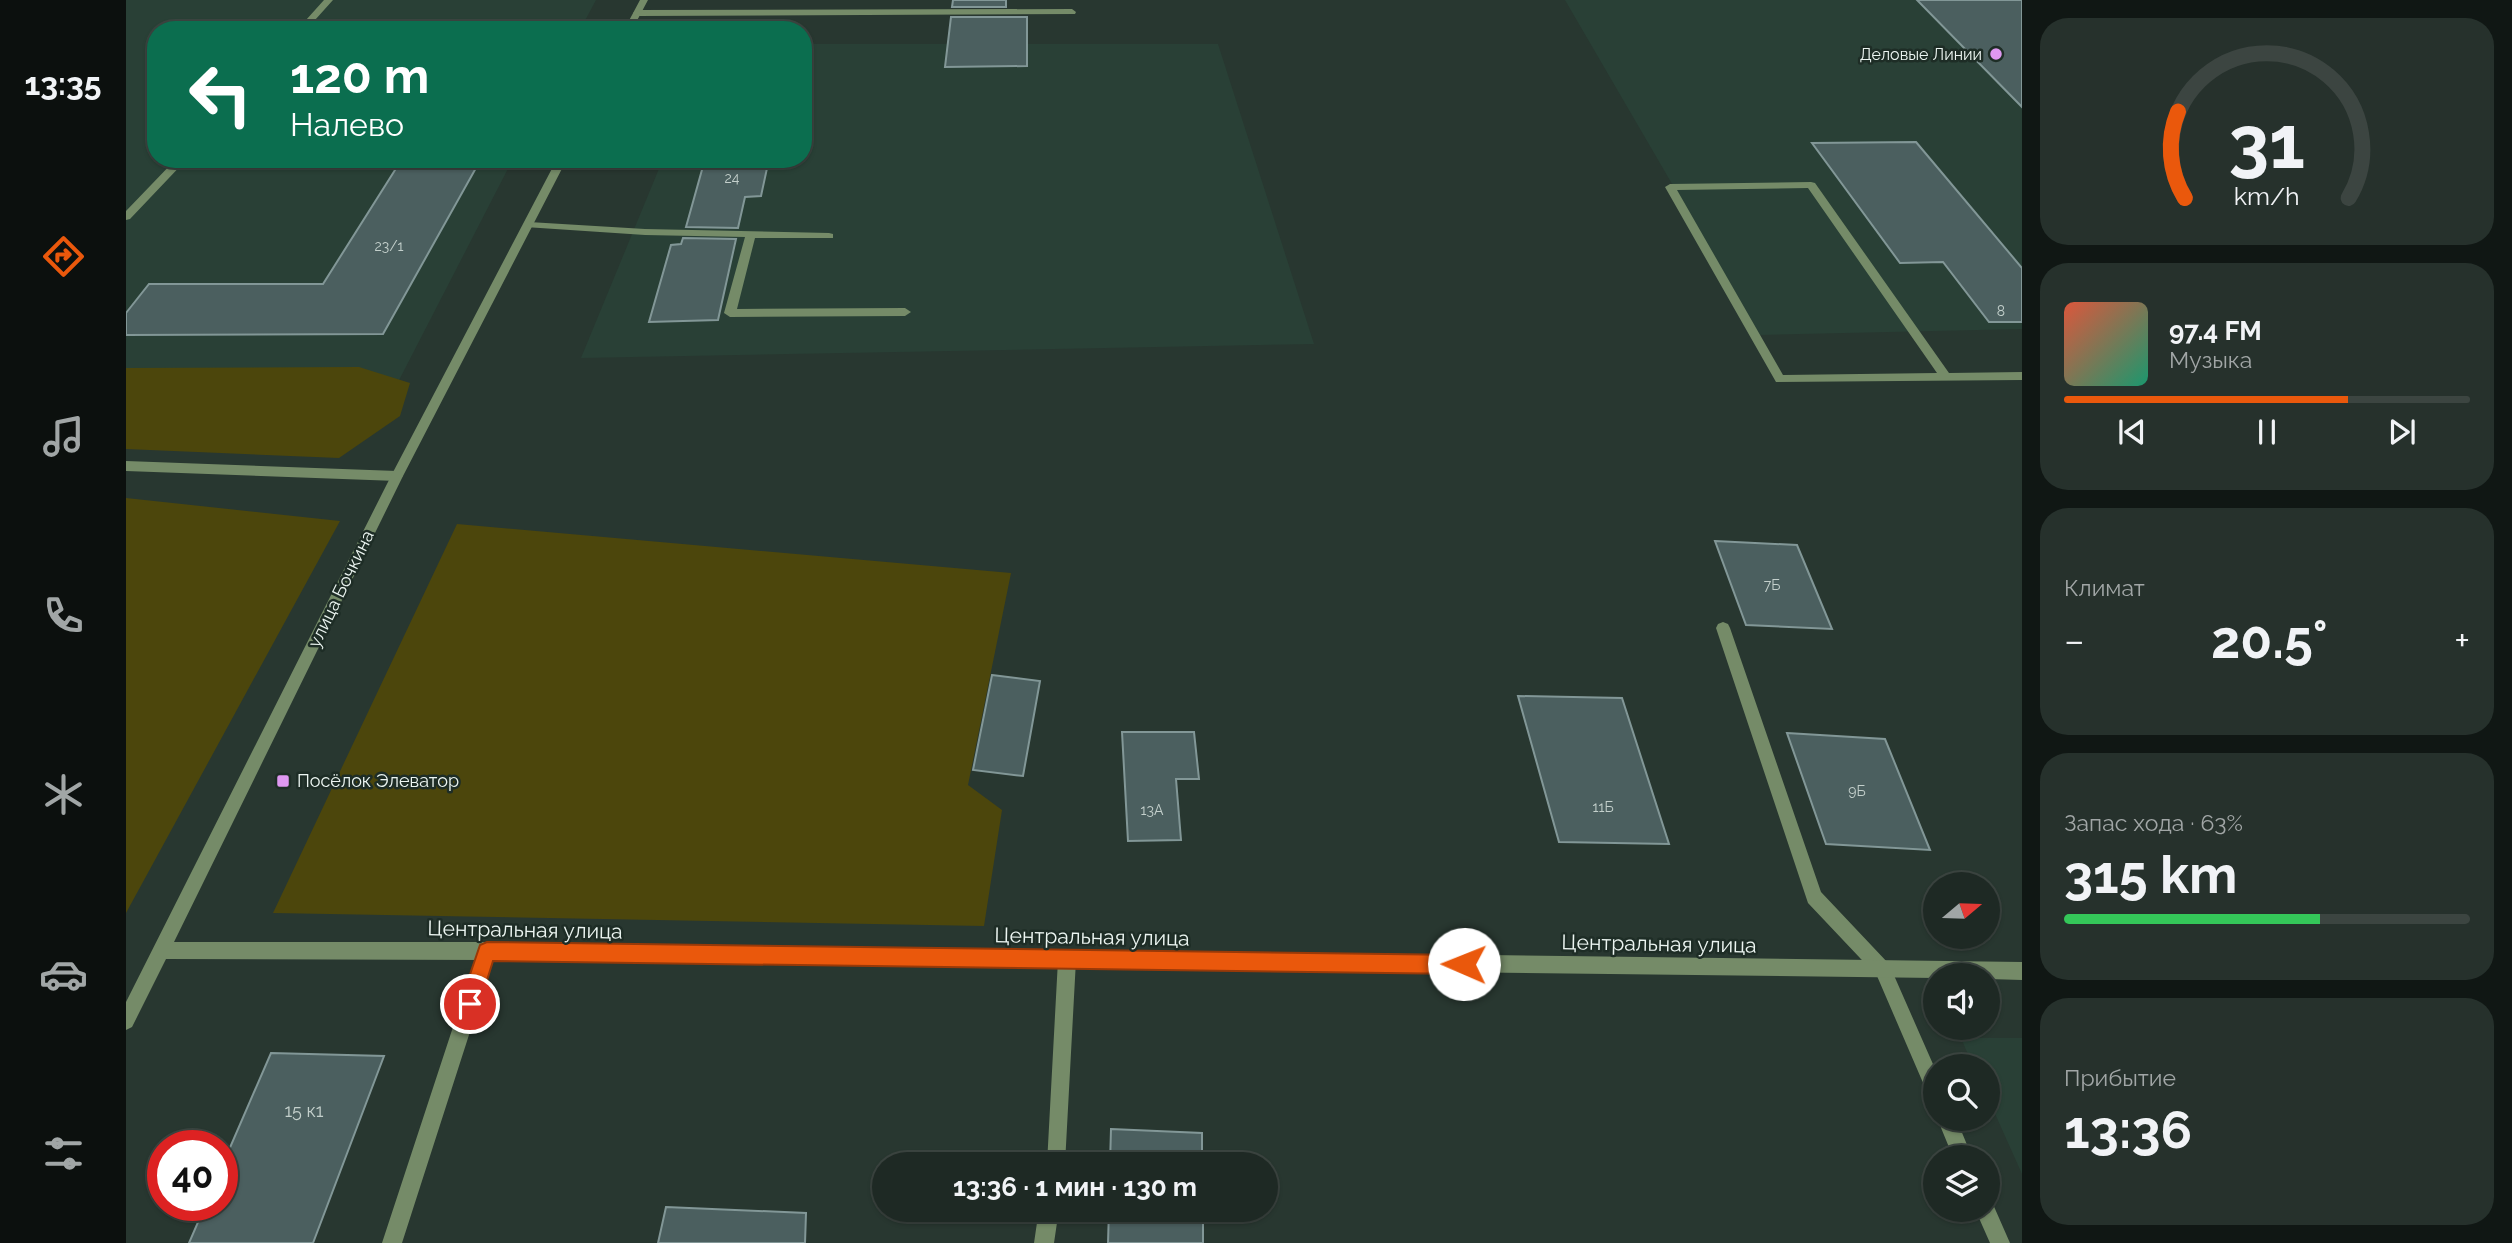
<!DOCTYPE html>
<html lang="ru">
<head>
<meta charset="utf-8">
<style>
  :root { --surface:#1e2924; --page:#26312c; --text:#f1f3f6; --muted:#a1a6a6; --line:#3c4541; --accent:#ea580c }
  body { margin:0; font-family:Raleway,sans-serif; background:var(--page); color:var(--text); height:100vh; display:flex; flex-direction:column; font-size:26px; white-space:nowrap }
  * { box-sizing:border-box; margin:0 }
  p { font-size:23px; color:var(--muted) }
  .icon { flex:none; width:38px; height:38px; fill:none; stroke:currentColor; stroke-width:2; stroke-linecap:round; stroke-linejoin:round }
  .map { position:relative; flex:1; overflow:hidden }
  .drawer { display:flex; flex-direction:column; gap:18px; padding:18px; background:#101714; width:490px }
  .drawer>* { flex:none }
  .top-card { position:absolute; left:21px; top:21px; width:665px; height:147px; border-radius:28px; box-shadow:0 2px 5px #0004,0 0 0 2px var(--line); background:#0b6e4f; color:#fff; overflow:hidden }
  .needle { width:46px; rotate:71deg }
  .controls { position:absolute; left:1797px; top:872px; display:grid; gap:14px }
  .controls a { display:grid; place-items:center; width:77px; height:77px; border-radius:50%; background:var(--surface); box-shadow:0 2px 5px #0004,0 0 0 2px var(--line); font-size:35px }
  .speed { position:absolute; left:21px; top:1130px; display:flex; gap:14px; font-size:35px; font-weight:700; text-align:center }
  .speed>* { display:grid; place-content:center; width:91px; height:91px; border-radius:50%; background:var(--surface); box-shadow:0 2px 5px #0004,0 0 0 2px var(--line); line-height:1 }
  .speed .limit { border:10px solid #d22; background:#fff; color:#111 }
  .pin { position:absolute; display:grid; place-items:center; width:60px; height:60px; color:#fff; margin:-30px; border:4px solid #fff; border-radius:50%; box-shadow:0 2px 7px #0007 }
  .me { position:absolute; width:77px; margin:-38px; rotate:271deg; stroke-linejoin:round; filter:drop-shadow(0 0 5px #0008) }
  .turn { display:flex; align-items:center; gap:24px; height:147px; padding:0 28px; font-size:32px }
  .turn .icon { width:91px; height:91px; stroke-width:2.5 }
  .turn b { display:block; font-size:49px; line-height:60px }
  .big { font-size:52px; font-weight:700; line-height:1.1 }
  .drawer .tile { flex:1; display:flex; flex-direction:column; justify-content:center; gap:10px; min-width:0; padding:0 24px; border-radius:28px; background:var(--page) }
  .drawer .dial { align-items:center; gap:0 }
  .dial svg { height:182px; overflow:visible; fill:none; stroke:var(--line); stroke-width:7; stroke-linecap:round; text-anchor:middle }
  .dial text { fill:var(--text); stroke:none }
  .song { display:flex; align-items:center; gap:21px }
  .cover { width:84px; height:84px; border-radius:10px; background:linear-gradient(135deg,hsl(10 70% 55%),hsl(160 70% 35%)) }
  .played { height:7px; border-radius:4px; background:linear-gradient(90deg,var(--accent) 70%,var(--line) 70%) }
  .keys { display:flex; justify-content:space-around; direction:ltr }
  .heat { display:flex; justify-content:space-between; align-items:center; font-size:38px; direction:ltr }
  .charge { height:10px; border-radius:5px; background:linear-gradient(90deg,#34c759 63%,var(--line) 0) }
  .trip { position:absolute; left:746px; top:1152px; width:406px; height:70px; border-radius:35px; background:var(--surface); box-shadow:0 2px 5px #0004,0 0 0 2px var(--line); font-weight:700; line-height:70px; text-align:center }
  main { display:flex; flex:1; min-height:0 }
  .dock { display:flex; flex-direction:column; width:126px; justify-content:space-around; align-items:center; background:#0c100e; color:var(--muted) }
  .dock .icon { width:49px; height:49px }
  .dock .on { color:var(--accent) }
  .dock b { font-size:32px; color:var(--text) }
  .map>svg:first-child { display:block }
  .built { fill:#294036 }
  .green { fill:#4c460c }
  .building { fill:#4b5f5f; stroke:#829797; stroke-width:2 }
  .lines { fill:none; stroke-linecap:round; stroke-linejoin:round }
  .service { fill:#758b68; fill-rule:evenodd }
  .tertiary { fill:#758b68; fill-rule:evenodd }
  .route { fill:#ea580c; stroke:#983908; stroke-width:2 }
  .poi-dot { fill:#df98f1; stroke:#1e2d26; stroke-width:2.5 }
  .labels { text-anchor:middle; stroke-width:5; stroke-linejoin:round; paint-order:stroke }
  .number-label { font-size:14px; fill:#c4d0cc }
  .far-poi-label { font-size:16px; fill:#ecf5f1; stroke:#1e2d26; text-anchor:end }
  .street-label { font-size:18px; fill:#ecf5f1; stroke:#1e2d26 }
  .poi-label { font-size:18px; fill:#ecf5f1; stroke:#1e2d26; text-anchor:start }
  .near-number-label { font-size:18px; fill:#c4d0cc }
  .near-street-label { font-size:21px; fill:#ecf5f1; stroke:#1e2d26 }
</style>
</head>
<body>
<main>
<nav class="dock">
<b>13:35</b>
<svg class="icon on" aria-label="directions" viewBox="0 0 24 24"><path d="M12 3l9 9-9 9-9-9zM9 14v-3h6M13 9l2 2-2 2"/></svg>
<svg class="icon" aria-label="music" viewBox="0 0 24 24"><path d="M9 18V5l10-2v13"/><circle cx="6" cy="18" r="3"/><circle cx="16" cy="16" r="3"/></svg>
<svg class="icon" aria-label="phone" viewBox="0 0 24 24"><path d="M5 4h4l2 5-3 2q2 4 5 5l2-3 5 2v4C11 20 4 13 5 4z"/></svg>
<svg class="icon" aria-label="climate" viewBox="0 0 24 24"><path d="M12 3v18M4 7l16 10M4 17L20 7"/></svg>
<svg class="icon" aria-label="car" viewBox="0 0 24 24"><path d="M5 17H2v-5l4-1 3-4h7l3 4 3 1v5h-3M9 17h6M6 11h13"/><circle cx="7" cy="17" r="2"/><circle cx="17" cy="17" r="2"/></svg>
<svg class="icon" aria-label="filters" viewBox="0 0 24 24"><path d="M4 7h16M4 17h16"/><circle cx="9" cy="7" r="2"/><circle cx="15" cy="17" r="2"/></svg>
</nav>
<div class="map">
<svg width="1896" height="1243" viewBox="0 0 1896 1243">
  <rect width="100%" height="100%" fill="#283730"/>
  <path class="built" d="M0,0H470L454,30H30V159H387L269,388H0Z
    M1439,0H1896V329L1634,335Z
    M677,44H1092L1188,344L455,358L537,159H677Z
    M1835,1038H1896V1174L1862,1098V1066H1847Z"/>
  <path class="green" d="M233,367L284,383L274,416L213,458L0,449V368Z
    M0,498L214,521L0,913Z
    M331,524L885,573L842,785L876,810L858,926L147,913Z"/>
  <path class="building" d="M827,0H880V7H826Z
    M1791,0H1896V107Z
    M825,17H901V66L819,67Z
    M1790,142L1896,268V322H1863L1817,262L1774,263L1686,143Z
    M276,159H355L257,334L0,335V313L23,284H197Z
    M579,159H643L635,196L619,197L612,228L560,227Z
    M557,238L610,239L592,320L523,322L545,245L555,244Z
    M1589,541L1671,545L1706,629L1620,625Z
    M866,675L914,681L897,776L847,770Z
    M1392,696L1496,698L1543,844L1433,842Z
    M996,732H1068L1073,779H1050L1055,840L1002,841Z
    M1661,733L1759,739L1804,850L1700,844Z
    M145,1053L258,1056L187,1243H63L79,1206H96V1166Z
    M985,1129L1076,1133V1164H984Z
    M540,1207L680,1213L679,1243H532Z
    M983,1209H1077V1243H982Z"/>
  <g class="lines">
    <path class="service" d="M198,0H207L180,30H171Z
      M946,9L950,12L949,14L511,16L507,13L511,10Z
      M50,159H61L4,219L0,220V211Z
      M1685,182L1689,183L1823,373L1896,372V380L1650,382L1539,187L1544,184ZM1682,188L1811,373L1657,375L1551,190Z
      M403,222L519,229L703,233L707,234V238H629L611,309L779,308L785,312L779,316L604,317L598,313L619,237L519,235L399,227V223Z
      M0,461L271,471L277,476L271,481L0,471Z
      M1597,622L1602,624L1604,628L1695,892L1763,964L1810,1071V1102L1804,1099L1751,976L1682,903L1590,628L1592,624Z
      M361,942L367,945L370,951L276,1243H256L352,951L355,945Z
      M941,951L947,954L950,960L939,1164H921L932,960L935,954Z
      M1811,1118H1830L1846,1157H1827Z
      M1862,1201L1866,1202L1884,1243H1864L1849,1209H1862Z
      M913,1209H933L928,1243H908Z"/>
    <path class="tertiary" d="M514,0H522L506,30H498Z
      M431,159H441L277,476L48,942H361L1896,962V980L1862,979V975H1810V978L361,960L40,959L6,1027L0,1030V1002L265,476Z"/>
  </g>
  <path class="route" d="M361,942L1338,955L1344,957L1347,964L1344,971L1338,974L367,961L351,1012L344,1014L336,1012L334,1004L354,945Z"/>
  <g class="poi-dot">
    <circle cx="1870" cy="54" r="7"/>
    <rect x="150" y="774" width="14" height="14" rx="3.5"/>
  </g>
  <g class="labels">
    <g class="number-label">
      <text x="606" y="183">24</text>
      <text x="263" y="251">23/1</text>
      <text x="1875" y="316">8</text>
      <text x="1646" y="590">7Б</text>
      <text x="1731" y="796">9Б</text>
      <text x="1477" y="812">11Б</text>
      <text x="1026" y="815">13А</text>
    </g>
    <g class="far-poi-label">
      <text x="1856" y="60">Деловые Линии</text>
    </g>
    <g class="street-label">
      <text transform="translate(215 589) rotate(-64)" y="6">улица Бочкина</text>
    </g>
    <g class="poi-label">
      <text x="171" y="787">Посёлок Элеватор</text>
    </g>
    <g class="near-number-label">
      <text x="178" y="1117">15 к1</text>
    </g>
    <g class="near-street-label">
      <text transform="translate(399 930) rotate(1)" y="7">Центральная улица</text>
      <text transform="translate(966 937) rotate(1)" y="7">Центральная улица</text>
      <text transform="translate(1533 944) rotate(1)" y="7">Центральная улица</text>
    </g>
  </g>
</svg>
<div class="controls">
<a><svg class="needle" viewBox="-14 -14 28 28"><path d="M0-13l5 13h-10z" fill="#e53935"/><path d="M0 13l5-13h-10z" fill="#a1a6a6"/></svg></a>
<a><svg class="icon" aria-label="sound" viewBox="0 0 24 24"><path d="M4 9h4l5-4v14l-5-4H4zM17 9q2 3 0 6"/></svg></a>
<a><svg class="icon" aria-label="search" viewBox="0 0 24 24"><circle cx="10" cy="10" r="6"/><path d="M15 15l6 6"/></svg></a>
<a><svg class="icon" aria-label="layers" viewBox="0 0 24 24"><path d="M12 4l9 5-9 5-9-5zM3 14l9 5 9-5"/></svg></a>
</div>
<div class="speed"><div class="limit">40</div></div>
<div class="pin" style="left:344px;top:1004px;background:#d93025"><svg class="icon" aria-label="arrive" viewBox="0 0 24 24"><path d="M6 21V4h12l-3 4 3 4H6"/></svg></div>
<svg class="me" style="left:1338px;top:964px" viewBox="-20 -20 40 40"><circle r="19" fill="#fff"/><path d="M0-13L10 11 0 6-10 11z" fill="#ea580c"/></svg>
<div class="trip">13:36 · 1 мин · 130 m</div>
<div class="top-card">
<div class="turn"><svg class="icon" aria-label="left" viewBox="0 0 24 24"><path d="M17 20v-9H6M10 6l-5 5 5 5"/></svg><div><b>120 m</b>Налево</div></div>
</div>
</div>
<section class="drawer">
<div class="tile dial"><svg viewBox="0 0 100 80">
<path d="M14 69A42 42 0 1 1 86 69"/>
<path d="M14 69A42 42 0 0 1 11 31" stroke="#ea580c"/>
<text x="50" y="56" font-size="32" font-weight="700">31</text>
<text x="50" y="72" font-size="11">km/h</text>
</svg></div>
<div class="tile">
<div class="song"><i class="cover"></i><div><b>97.4 FM</b><p>Музыка</p></div></div>
<div class="played"></div>
<div class="keys"><svg class="icon" aria-label="previous" viewBox="0 0 24 24"><path d="M18 5L8 12l10 7zM5 5v14"/></svg><svg class="icon" aria-label="pause" viewBox="0 0 24 24"><path d="M8 5v14M16 5v14"/></svg><svg class="icon" aria-label="next" viewBox="0 0 24 24"><path d="M6 5l10 7-10 7zM19 5v14"/></svg></div>
</div>
<div class="tile"><p>Климат</p>
<div class="heat"><a>−</a><b class="big">20.5°</b><a>+</a></div>
</div>
<div class="tile"><p>Запас хода · 63%</p><b class="big">315 km</b><div class="charge"></div></div>
<div class="tile"><p>Прибытие</p><b class="big">13:36</b></div>
</section>
</main>
</body>
</html>
